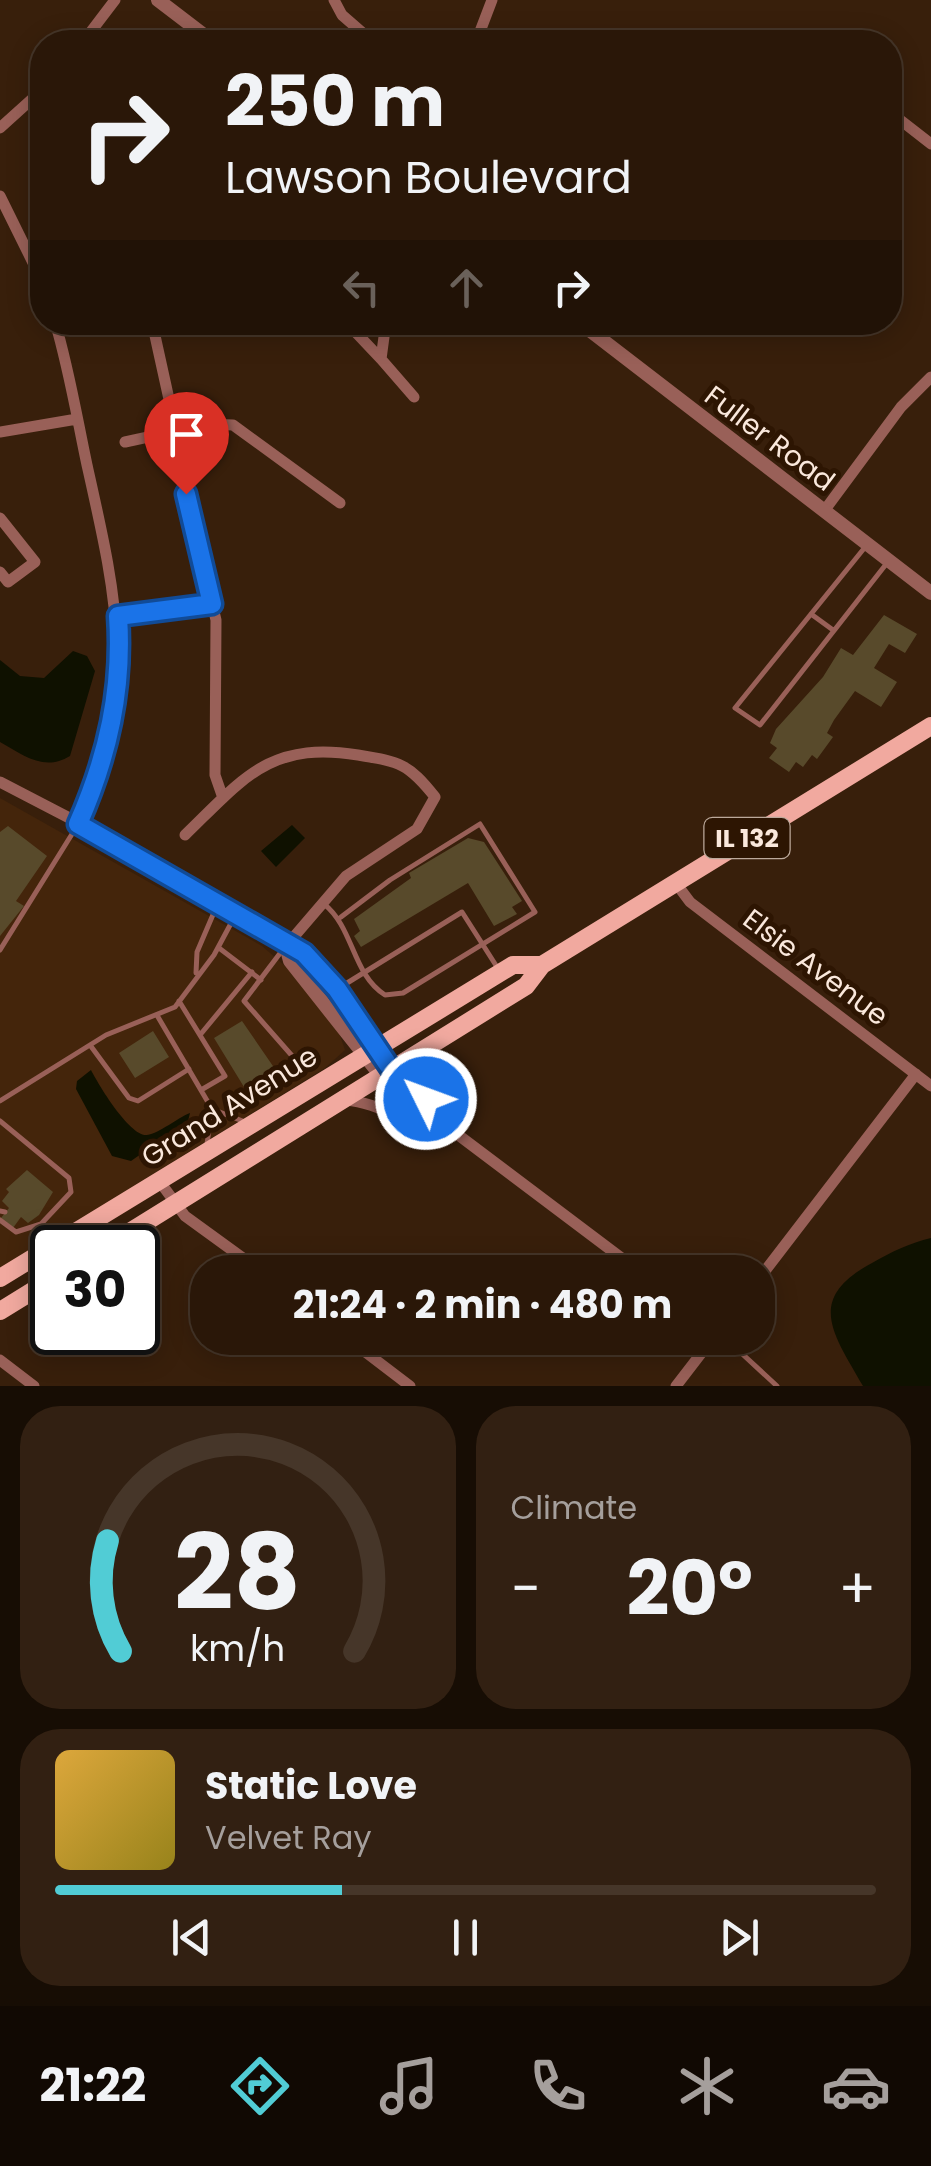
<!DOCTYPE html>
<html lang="en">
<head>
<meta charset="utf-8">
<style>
  :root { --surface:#2a1708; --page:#322012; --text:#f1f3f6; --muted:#a59f9c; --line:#463629; --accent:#51ccd5 }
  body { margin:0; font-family:Poppins,sans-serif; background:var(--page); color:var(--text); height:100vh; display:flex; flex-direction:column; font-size:38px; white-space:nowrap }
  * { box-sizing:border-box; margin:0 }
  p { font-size:32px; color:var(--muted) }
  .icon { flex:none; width:55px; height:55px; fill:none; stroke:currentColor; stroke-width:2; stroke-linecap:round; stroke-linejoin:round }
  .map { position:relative; height:1386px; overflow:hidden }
  .side { display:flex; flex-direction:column; gap:20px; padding:20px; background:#170d04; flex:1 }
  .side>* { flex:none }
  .top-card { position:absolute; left:30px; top:30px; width:872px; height:305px; border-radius:40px; box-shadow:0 5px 25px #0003,0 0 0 2px var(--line); background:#2a1708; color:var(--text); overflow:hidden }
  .speed { position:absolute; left:30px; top:1225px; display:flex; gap:20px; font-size:50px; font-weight:700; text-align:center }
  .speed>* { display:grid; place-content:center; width:130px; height:130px; border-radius:50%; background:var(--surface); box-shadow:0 5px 25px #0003,0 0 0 2px var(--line); line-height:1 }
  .speed .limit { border:5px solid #111; border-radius:15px; background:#fff; color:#111 }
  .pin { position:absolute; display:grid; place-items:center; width:85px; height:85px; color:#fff; margin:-102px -42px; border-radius:50% 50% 50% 0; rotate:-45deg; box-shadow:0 0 10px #0007 }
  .pin .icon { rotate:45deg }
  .me { position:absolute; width:110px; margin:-55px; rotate:312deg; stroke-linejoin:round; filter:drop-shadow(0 0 8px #0008) }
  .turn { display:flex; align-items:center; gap:35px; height:210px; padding:0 30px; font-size:45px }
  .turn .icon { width:130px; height:130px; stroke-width:2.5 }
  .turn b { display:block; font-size:70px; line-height:85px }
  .lanes { display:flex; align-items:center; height:95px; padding:0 30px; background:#0003; justify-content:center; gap:50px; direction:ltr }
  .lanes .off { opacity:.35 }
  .big { font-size:75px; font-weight:700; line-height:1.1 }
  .side .tile { flex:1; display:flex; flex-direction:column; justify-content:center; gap:15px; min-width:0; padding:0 35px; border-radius:40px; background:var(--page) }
  .side .dial { align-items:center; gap:0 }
  .dial svg { height:260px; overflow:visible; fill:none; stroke:var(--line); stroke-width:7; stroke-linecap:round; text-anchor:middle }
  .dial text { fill:var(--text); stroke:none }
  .song { display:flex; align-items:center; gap:30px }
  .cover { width:120px; height:120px; border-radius:15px; background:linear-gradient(135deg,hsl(40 70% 55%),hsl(50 70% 35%)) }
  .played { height:10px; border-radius:5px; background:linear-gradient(90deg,var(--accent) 35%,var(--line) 35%) }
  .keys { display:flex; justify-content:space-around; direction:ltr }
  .heat { display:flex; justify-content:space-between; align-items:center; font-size:55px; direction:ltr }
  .side .tiles { flex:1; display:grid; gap:20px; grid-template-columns:1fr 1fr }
  .tile:last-child { grid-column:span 2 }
  .trip { position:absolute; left:190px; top:1255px; width:585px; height:100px; border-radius:40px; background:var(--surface); box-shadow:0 5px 25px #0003,0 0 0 2px var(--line); font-weight:700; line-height:100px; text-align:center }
  .tabs { display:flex; height:160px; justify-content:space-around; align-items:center; background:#110903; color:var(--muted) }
  .tabs .icon { width:70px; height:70px }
  .tabs .current { color:var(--accent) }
  .tabs b { font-size:45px; color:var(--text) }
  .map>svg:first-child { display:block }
  .built { fill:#44250b }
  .water { fill:#0f1100 }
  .building { fill:#584a2b }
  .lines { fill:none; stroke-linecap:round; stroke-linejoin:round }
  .service { stroke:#996058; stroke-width:5 }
  .minor { stroke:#996058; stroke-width:11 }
  .tertiary { stroke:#996058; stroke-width:14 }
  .primary { stroke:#f1a99f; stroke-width:18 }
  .route-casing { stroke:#114b97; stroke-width:25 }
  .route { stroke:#1a73e8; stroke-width:18 }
  .labels { text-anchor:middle; stroke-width:10; stroke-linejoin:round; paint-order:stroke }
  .shield { fill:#2d1502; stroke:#bca99b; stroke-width:2.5 }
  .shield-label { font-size:25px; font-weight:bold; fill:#fae8dc }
  .street-label { font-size:28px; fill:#fae8dc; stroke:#2d1502 }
</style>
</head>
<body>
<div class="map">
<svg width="931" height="1386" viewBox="0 0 931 1386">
  <rect width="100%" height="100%" fill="#381f0b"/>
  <path class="built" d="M0,798L262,946L300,979L338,1030L345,1050L325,1068L0,1268Z"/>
  <path class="water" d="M73,651L87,656L95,671L70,756C44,772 23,755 0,742V660L20,676L44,678Z
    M292,825L305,838L276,867L261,851Z
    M91,1070C98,1084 130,1137 147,1135C160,1133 177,1118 190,1113L188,1121L131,1161L112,1156L76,1089L77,1081Z
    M931,1238V1386H863C833,1333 805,1299 872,1263C891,1252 910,1243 931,1238Z"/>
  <path class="building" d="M884,615L917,634L905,653L889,644L874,668L897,682L881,707L855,691L834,720L827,733L833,737L817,759L812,755L803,767L796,762L789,772L769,758L777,748L770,743L776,729L823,677L841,648L853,655Z
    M8,826L47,856L16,901L24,906L0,936V832Z
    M468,838L484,842L522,901L512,907L517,914L494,926L468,883L361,947L354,936L360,931L354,919L411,878L409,873Z
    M242,1021L275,1069L244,1087L214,1038Z
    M153,1031L169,1057L135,1078L119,1053Z
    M27,1170L53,1192L39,1215L28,1223L21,1217L13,1228L1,1218L9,1208L2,1201L9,1192L6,1189Z"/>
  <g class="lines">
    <path class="service" d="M866,546L735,708L760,725L887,563
      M811,614L833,630
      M324,904C354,928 352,974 385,995L403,993L535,912L480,824L390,880L341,917
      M219,948L261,980
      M284,948L244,1001L294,1058
      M0,950L77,826
      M196,973L197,952L218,903
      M339,988L462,912L497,967
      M179,1001L225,1076L201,1090
      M158,1017L212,1109L245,1122
      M200,1035L252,972
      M90,1045L129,1098L138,1101L189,1069
      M0,1101L106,1035L175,1007L214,955L236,914
      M0,1121L69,1178L71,1192L41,1224L16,1232L0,1220
      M207,1144L212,1109
      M0,1211L5,1212
      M725,1338L777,1386"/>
    <path class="minor" d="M334,0L342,15L373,42
      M83,42L115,0
      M476,42L492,0
      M890,112L931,144
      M0,128L42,90
      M0,196L42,281
      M152,322L176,431
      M346,322L381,359
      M386,322L381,359L414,397
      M58,330L94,322
      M0,432L77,419
      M125,442L208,424L233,425L340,503
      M186,494L216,620L215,775L223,798
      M824,511L901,407L931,377
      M0,518L35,562L8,582L0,572
      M118,616L212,604
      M0,782L79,823C138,688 118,603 87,465C77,418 69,369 55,322
      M185,835C244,778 269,741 358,755C400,762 408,763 435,797L417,829L346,876L286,946
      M675,882L690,902L931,1086
      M391,1069L438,1109L445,1125
      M381,1076L415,1108L445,1125L640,1272
      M426,1099L421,1063L428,1050
      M346,1100C383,1103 411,1129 441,1126
      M160,1182L185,1216L262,1272
      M758,1280L916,1074
      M347,1338L410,1386
      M0,1360L34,1386
      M676,1386L713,1338"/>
    <path class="tertiary" d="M158,0L213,42
      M579,322L931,593
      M79,823L305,953L337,989L391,1069
      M286,946L290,961L381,1076"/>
    <path class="primary" d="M104,1248L526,986L542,965L931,726
      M0,1278L513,965H542
      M0,1311L52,1279"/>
  </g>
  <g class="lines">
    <defs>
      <path id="route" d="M186,494L212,604L118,616C123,689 108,756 78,824L304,953L337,989L391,1069L426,1099"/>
    </defs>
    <use href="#route" class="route-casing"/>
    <use href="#route" class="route"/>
  </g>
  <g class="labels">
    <rect class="shield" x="704.5" y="818" width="85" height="40" rx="8"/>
    <g class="shield-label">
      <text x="747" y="847">IL 132</text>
    </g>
    <g class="street-label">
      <text transform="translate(770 438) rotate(37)" y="10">Fuller Road</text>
      <text transform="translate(816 967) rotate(37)" y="10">Elsie Avenue</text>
      <text transform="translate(229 1106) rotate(-32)" y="10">Grand Avenue</text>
    </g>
  </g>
</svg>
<div class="speed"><div class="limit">30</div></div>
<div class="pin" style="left:186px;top:494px;background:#d93025"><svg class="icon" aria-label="arrive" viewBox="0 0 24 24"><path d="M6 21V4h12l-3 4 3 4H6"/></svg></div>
<svg class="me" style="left:426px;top:1099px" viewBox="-20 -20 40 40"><circle r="17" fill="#1a73e8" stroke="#fff" stroke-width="3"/><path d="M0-11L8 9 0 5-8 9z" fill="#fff"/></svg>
<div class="trip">21:24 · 2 min · 480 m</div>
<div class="top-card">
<div class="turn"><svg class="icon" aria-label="right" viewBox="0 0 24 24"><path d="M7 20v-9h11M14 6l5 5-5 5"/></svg><div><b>250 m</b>Lawson Boulevard</div></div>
<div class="lanes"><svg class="icon off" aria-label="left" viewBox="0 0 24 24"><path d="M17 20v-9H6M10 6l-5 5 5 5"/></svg><svg class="icon off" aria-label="ahead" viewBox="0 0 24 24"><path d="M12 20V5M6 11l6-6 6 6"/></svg><svg class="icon" aria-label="right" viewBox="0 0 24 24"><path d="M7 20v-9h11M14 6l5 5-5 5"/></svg></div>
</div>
</div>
<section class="side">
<div class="tiles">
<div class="tile dial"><svg viewBox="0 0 100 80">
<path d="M14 69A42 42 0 1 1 86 69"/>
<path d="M14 69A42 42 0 0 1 10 35" stroke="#51ccd5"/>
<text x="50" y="56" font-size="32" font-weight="700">28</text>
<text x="50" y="72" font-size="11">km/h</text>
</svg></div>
<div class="tile"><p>Climate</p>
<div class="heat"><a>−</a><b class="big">20°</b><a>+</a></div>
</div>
<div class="tile">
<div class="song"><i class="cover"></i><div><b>Static Love</b><p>Velvet Ray</p></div></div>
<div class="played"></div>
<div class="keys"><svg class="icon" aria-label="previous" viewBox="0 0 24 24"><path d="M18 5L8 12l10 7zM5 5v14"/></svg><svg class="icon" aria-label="pause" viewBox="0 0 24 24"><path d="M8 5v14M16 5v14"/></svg><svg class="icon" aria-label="next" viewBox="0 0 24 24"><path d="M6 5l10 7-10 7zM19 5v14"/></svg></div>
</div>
</div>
</section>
<nav class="tabs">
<b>21:22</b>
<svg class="icon current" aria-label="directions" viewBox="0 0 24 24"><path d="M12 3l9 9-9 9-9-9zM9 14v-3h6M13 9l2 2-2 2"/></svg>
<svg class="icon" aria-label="music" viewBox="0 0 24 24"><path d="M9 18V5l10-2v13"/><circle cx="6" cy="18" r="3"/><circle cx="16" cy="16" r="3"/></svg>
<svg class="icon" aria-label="phone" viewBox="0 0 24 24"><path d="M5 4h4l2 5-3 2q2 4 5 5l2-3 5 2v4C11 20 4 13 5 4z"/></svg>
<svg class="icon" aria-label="climate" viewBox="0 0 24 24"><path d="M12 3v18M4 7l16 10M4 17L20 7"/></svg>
<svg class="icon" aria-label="car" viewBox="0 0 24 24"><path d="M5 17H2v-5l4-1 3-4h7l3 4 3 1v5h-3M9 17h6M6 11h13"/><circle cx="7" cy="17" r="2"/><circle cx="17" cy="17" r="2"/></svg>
</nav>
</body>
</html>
